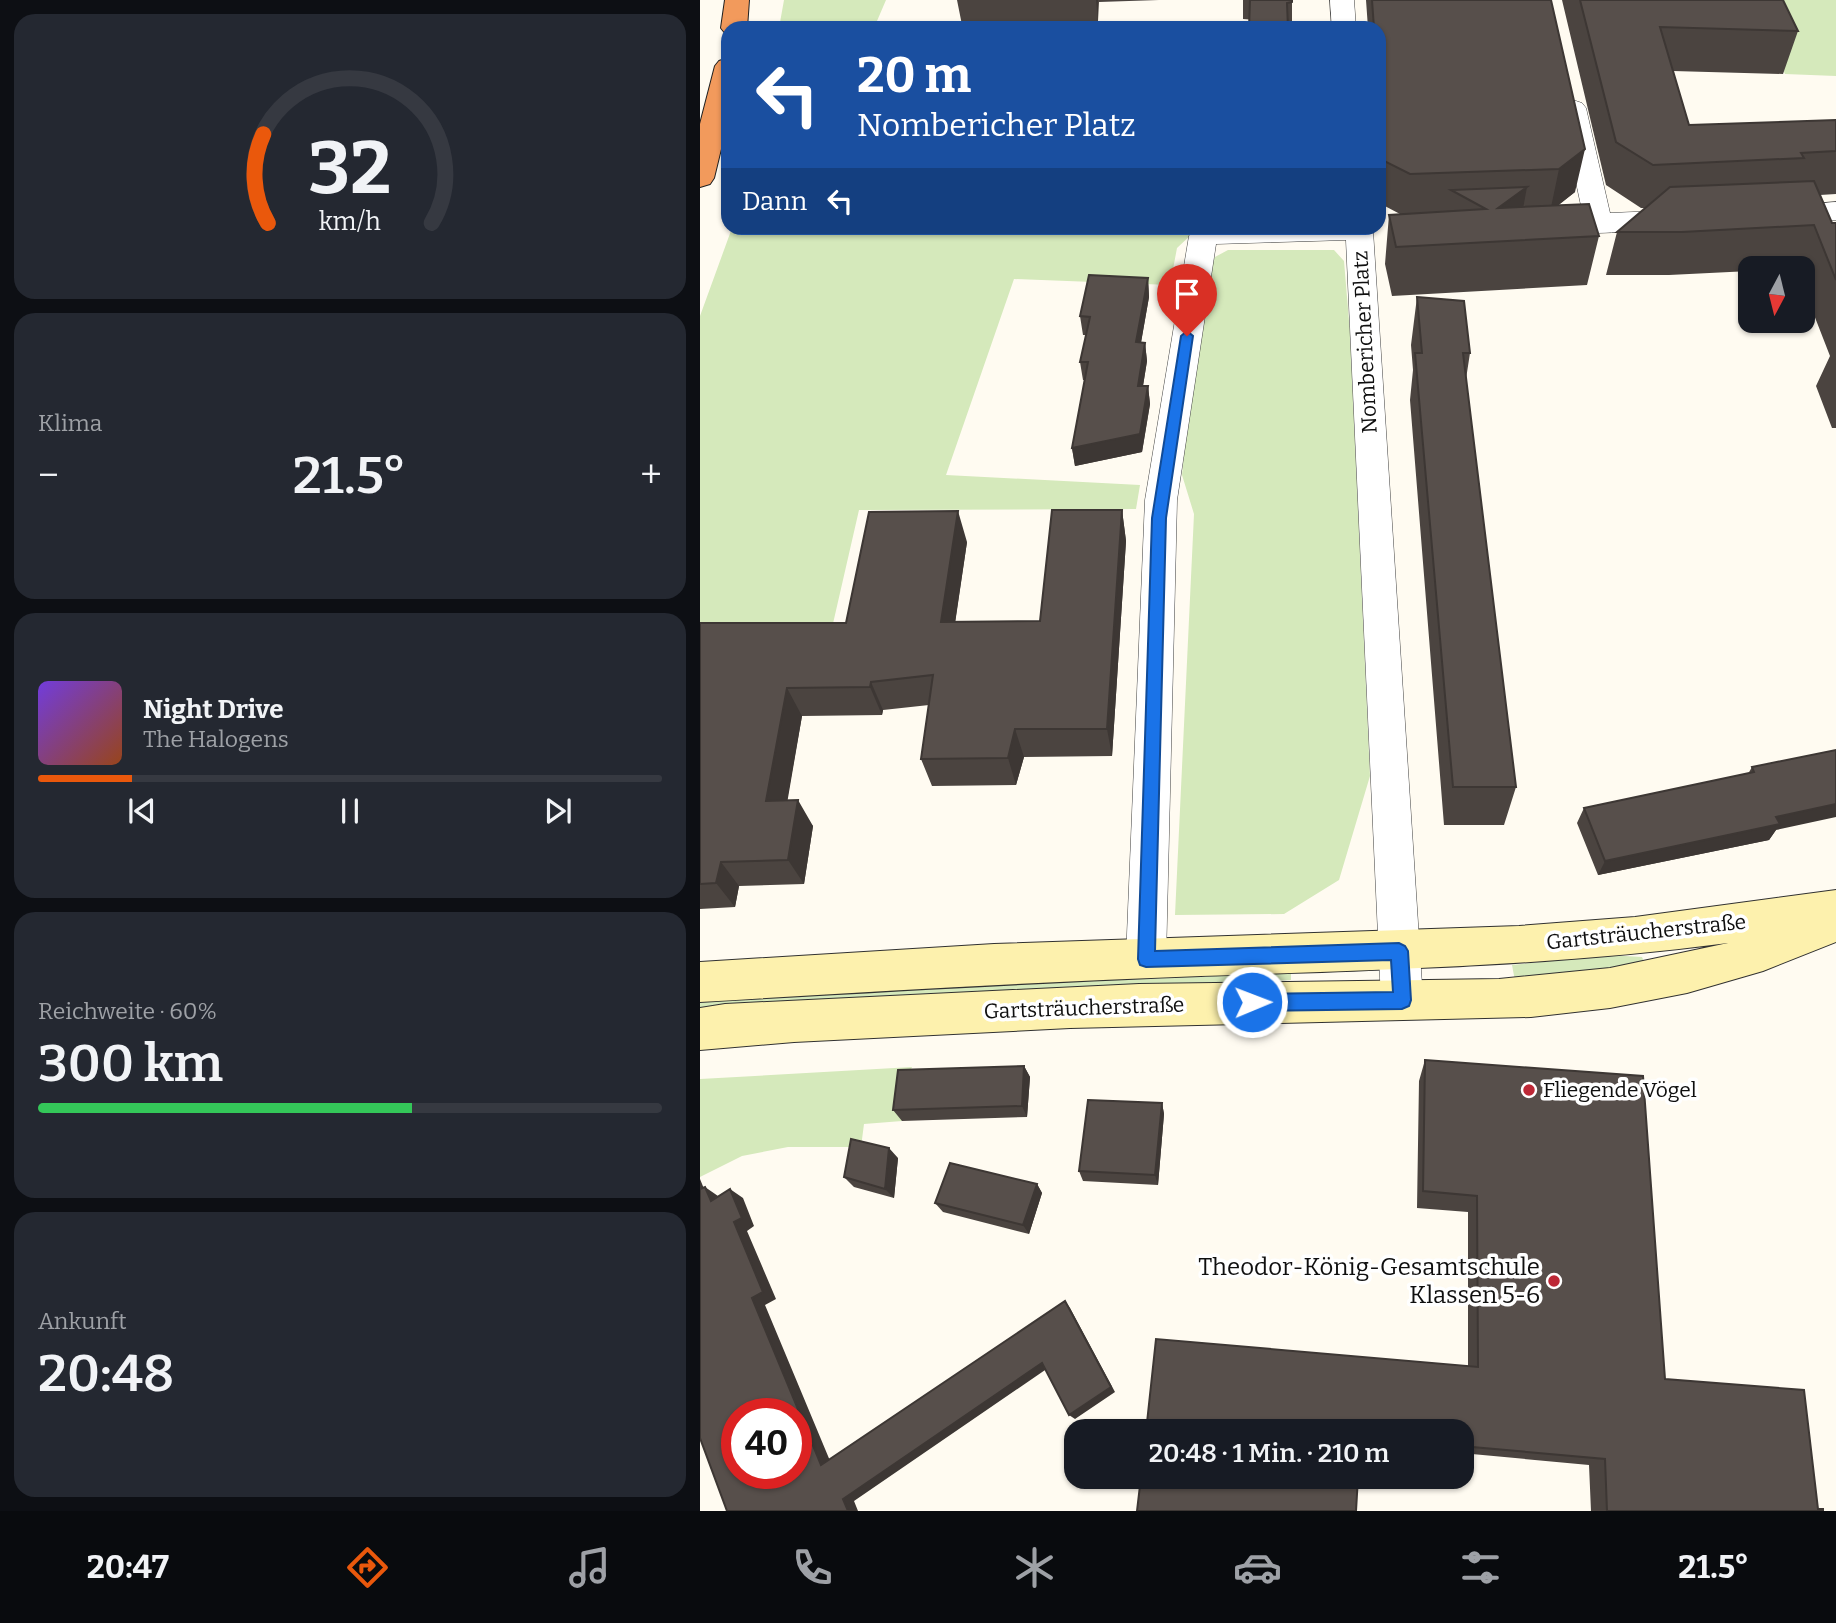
<!DOCTYPE html>
<html lang="de">
<head>
<meta charset="utf-8">
<style>
  :root { --surface:#171b24; --page:#242831; --text:#f1f3f6; --muted:#9ea1a6; --line:#363941; --accent:#ea580c }
  body { margin:0; font-family:Bitter,serif; background:var(--page); color:var(--text); height:100vh; display:flex; flex-direction:column; font-size:26px; white-space:nowrap }
  * { box-sizing:border-box; margin:0 }
  p { font-size:23px; color:var(--muted) }
  .icon { flex:none; width:38px; height:38px; fill:none; stroke:currentColor; stroke-width:2; stroke-linecap:round; stroke-linejoin:round }
  .map { position:relative; flex:1; overflow:hidden }
  .panel { display:flex; flex-direction:column; gap:14px; padding:14px; background:#0d0f14; width:700px }
  .panel>* { flex:none }
  .top-card { position:absolute; left:21px; top:21px; width:665px; height:214px; border-radius:21px; box-shadow:0 2px 5px #0004; background:#1a4fa0; color:#fff; overflow:hidden }
  .needle { width:46px; rotate:187deg }
  .buttons { position:absolute; left:1038px; top:256px; display:grid; gap:14px }
  .buttons a { display:grid; place-items:center; width:77px; height:77px; border-radius:14px; background:var(--surface); box-shadow:0 2px 5px #0004; font-size:35px }
  .speed { position:absolute; left:21px; top:1398px; display:flex; gap:14px; font-size:35px; font-weight:700; text-align:center }
  .speed>* { display:grid; place-content:center; width:91px; height:91px; border-radius:50%; background:var(--surface); box-shadow:0 2px 5px #0004; line-height:1 }
  .speed .limit { border:10px solid #d22; background:#fff; color:#111 }
  .pin { position:absolute; display:grid; place-items:center; width:60px; height:60px; color:#fff; margin:-72px -30px; border-radius:50% 50% 50% 0; rotate:-45deg; box-shadow:0 0 7px #0007 }
  .pin .icon { rotate:45deg }
  .me { position:absolute; width:77px; margin:-38px; rotate:89deg; stroke-linejoin:round; filter:drop-shadow(0 0 5px #0008) }
  .turn { display:flex; align-items:center; gap:24px; height:147px; padding:0 21px; font-size:32px }
  .turn .icon { width:91px; height:91px; stroke-width:2.5 }
  .turn b { display:block; font-size:49px; line-height:60px }
  .then { display:flex; align-items:center; height:66px; padding:0 21px; background:#0003; gap:14px; font-size:26px }
  .big { font-size:52px; font-weight:600; line-height:1.1 }
  .panel .tile { flex:1; display:flex; flex-direction:column; justify-content:center; gap:10px; min-width:0; padding:0 24px; border-radius:21px; background:var(--page) }
  .panel .dial { align-items:center; gap:0 }
  .dial svg { height:182px; overflow:visible; fill:none; stroke:var(--line); stroke-width:7; stroke-linecap:round; text-anchor:middle }
  .dial text { fill:var(--text); stroke:none }
  .song { display:flex; align-items:center; gap:21px }
  .cover { width:84px; height:84px; border-radius:10px; background:linear-gradient(135deg,hsl(260 70% 55%),hsl(20 70% 35%)) }
  .played { height:7px; border-radius:4px; background:linear-gradient(90deg,var(--accent) 15%,var(--line) 15%) }
  .keys { display:flex; justify-content:space-around; direction:ltr }
  .heat { display:flex; justify-content:space-between; align-items:center; font-size:38px; direction:ltr }
  .charge { height:10px; border-radius:5px; background:linear-gradient(90deg,#34c759 60%,var(--line) 0) }
  .trip { position:absolute; left:364px; top:1419px; width:410px; height:70px; border-radius:21px; background:var(--surface); box-shadow:0 2px 5px #0004; font-weight:600; line-height:70px; text-align:center }
  .tabs { display:flex; height:112px; justify-content:space-around; align-items:center; background:#090b0e; color:var(--muted) }
  .tabs .icon { width:49px; height:49px }
  .tabs .on { color:var(--accent) }
  .tabs b { font-size:32px; color:var(--text) }
  main { display:flex; flex:1; min-height:0 }
  .map>svg:first-child { display:block }
  .green { fill:#d5e9bb }
  .lines { fill:none; stroke-linecap:round; stroke-linejoin:round }
  .street-casing { stroke:#424242; stroke-width:1 }
  .secondary-casing { stroke:#313131; stroke-width:2 }
  .highway-casing { stroke:#202020; stroke-width:2 }
  .street { fill:#fff; fill-rule:evenodd }
  .secondary { fill:#fdf1ad; fill-rule:evenodd }
  .highway { fill:#f29a5c; fill-rule:evenodd }
  .wall { fill:#4b4440 }
  .shaded-wall { fill:#3d3734 }
  .building { fill:#574f4b; stroke:#3d3734; stroke-width:2; fill-rule:evenodd }
  .route { fill:#1a73e8; stroke:#114b97; stroke-width:2 }
  .poi-dot { fill:#bd2836; stroke:#fff; stroke-width:2.5 }
  .labels { text-anchor:middle; stroke-width:7; stroke-linejoin:round; paint-order:stroke }
  .street-label { font-size:21px; fill:#0f0f0f; stroke:#fff }
  .poi-label { font-size:21px; fill:#0f0f0f; stroke:#fff; text-anchor:start }
  .near-poi-label { font-size:24px; fill:#0f0f0f; stroke:#fff; text-anchor:end }
</style>
</head>
<body>
<main>
<section class="panel">
<div class="tile dial"><svg viewBox="0 0 100 80">
<path d="M14 69A42 42 0 1 1 86 69"/>
<path d="M14 69A42 42 0 0 1 12 30" stroke="#ea580c"/>
<text x="50" y="56" font-size="32" font-weight="700">32</text>
<text x="50" y="72" font-size="11">km/h</text>
</svg></div>
<div class="tile"><p>Klima</p>
<div class="heat"><a>−</a><b class="big">21.5°</b><a>+</a></div>
</div>
<div class="tile">
<div class="song"><i class="cover"></i><div><b>Night Drive</b><p>The Halogens</p></div></div>
<div class="played"></div>
<div class="keys"><svg class="icon" aria-label="previous" viewBox="0 0 24 24"><path d="M18 5L8 12l10 7zM5 5v14"/></svg><svg class="icon" aria-label="pause" viewBox="0 0 24 24"><path d="M8 5v14M16 5v14"/></svg><svg class="icon" aria-label="next" viewBox="0 0 24 24"><path d="M6 5l10 7-10 7zM19 5v14"/></svg></div>
</div>
<div class="tile"><p>Reichweite · 60%</p><b class="big">300 km</b><div class="charge"></div></div>
<div class="tile"><p>Ankunft</p><b class="big">20:48</b></div>
</section>
<div class="map">
<svg width="1136" height="1511" viewBox="0 0 1136 1511">
  <rect width="100%" height="100%" fill="#fffbf1"/>
  <path class="green" d="M84,0H186L174,28H79Z
    M1051,0H1136V76L1085,74Z
    M32,228H489L493,233L477,248L470,285L314,279L246,475L440,485L436,509L159,510L129,641L0,642V316Z
    M528,250H634L644,261L650,333L670,776L639,880L584,914L475,915L494,514L482,475L491,382L506,275L515,257Z
    M908,955L942,957L945,964L815,981L812,965Z
    M591,971V980L0,1014V1003L12,1001L173,992L328,978Z
    M212,1067L206,1081L202,1121L164,1124L161,1147H88L42,1156L0,1177V1079Z"/>
  <g class="lines">
    <defs>
      <path id="street" d="M630,0H654L656,28H632Z
        M873,100L882,103L886,108L910,213L981,210L991,213L995,219L991,225C967,231 856,237 833,231L829,225L833,219L883,215L860,108L864,103Z
        M1136,202V220L1078,223L1068,220L1064,214L1068,208Z
        M502,228H671L673,231L723,1000L717,1014L702,1019L687,1014L681,1000L646,240L516,244L477,500L466,959L460,972L446,978L432,972L426,959L445,500L489,236L493,230Z"/>
      <path id="secondary" d="M1136,890V942L1063,971L987,993L910,1008L831,1017L370,1028L94,1042L0,1050V1008L25,1004L439,984L799,979L910,968L1028,943C853,966 677,970 501,976C334,982 167,992 0,1002V962L294,944L819,926L935,917Z"/>
      <path id="highway" d="M25,0H49L47,28H28V34L25,33L21,28Z
        M28,58V120L14,178L10,184L0,187V124L15,66L19,61Z"/>
    </defs>
    <use href="#street" class="street-casing"/>
    <use href="#secondary" class="secondary-casing"/>
    <use href="#highway" class="highway-casing"/>
    <use href="#street" class="street"/>
    <use href="#secondary" class="secondary"/>
    <use href="#highway" class="highway"/>
  </g>
  <path class="wall" d="M257,0H459L399,2L398,21L262,25Z
    M543,0H592V23L543,19Z
    M666,0H851L875,192L858,205L899,236L887,285L692,296L685,264L689,215L700,214L681,204L680,157H679V28H668Z
    M862,0H1083L1098,31L1083,74L973,71L989,125L1136,120V194L1120,195L1132,223H1136V428H1132L1116,386L1130,356L1102,284V268H1050V271L969,275H906L917,232L945,208H941L906,185Z
    M448,278L449,297L441,342L445,343L447,361L443,386H448L450,404L442,452L375,466L372,448L385,380H383L380,362L386,335H383L380,316Z
    M717,297L770,353L766,379L816,787L804,825H744L710,400L713,370L711,345Z
    M422,510L426,541L412,756L324,757L316,785L232,786L221,759L229,705L183,710L182,715L102,716L87,800L113,826L104,884L39,886L35,907L0,909V623H146L267,542L255,622L340,621Z
    M1052,767L1076,830L1069,840L898,875L877,823L884,808L1048,774Z
    M725,1060L965,1379L1118,1509L1123,1511H891L889,1465L761,1453V1432L768,1366V1212L717,1208L719,1081Z
    M324,1066L330,1077L327,1117L202,1121L193,1110Z
    M462,1103L464,1114L458,1185L383,1181L379,1171Z
    M198,1158L194,1198L154,1187L144,1177Z
    M337,1184L342,1193L329,1234L243,1212L235,1203Z"/>
  <path class="shaded-wall" d="M396,0H398V21Z
    M885,149L875,192L850,212L859,169Z
    M827,187L818,236L798,208Z
    M448,278L449,297L438,360L436,342Z
    M445,343L447,361L440,404L438,386Z
    M448,386L450,404L442,452L375,466L372,448Z
    M422,510L426,541L412,756L407,729Z
    M258,511L267,542L251,651L241,622Z
    M171,682L183,710L182,715L170,687Z
    M87,688L102,716L83,827L66,801Z
    M315,729L324,757L316,785L308,758Z
    M98,800L113,826L104,884L88,860Z
    M1136,804V817L1076,830L1069,840L898,875L905,861L1076,817Z
    M21,862L39,886L35,907L16,883Z
    M324,1066L330,1077L327,1117L322,1106Z
    M462,1103L464,1114L458,1185L455,1175Z
    M189,1148L198,1158L194,1198L185,1189Z
    M0,1179L9,1201L0,1195Z
    M337,1184L342,1193L329,1234L323,1225Z
    M5,1187L18,1196L11,1201Z
    M30,1189L43,1198L54,1226L47,1231L76,1299L65,1305L133,1468L121,1465L52,1298L34,1222Z
    M365,1301L370,1308L415,1392L375,1419L369,1415Z
    M342,1363L348,1368L154,1501L158,1511H148L143,1499Z"/>
  <path class="building" d="M550,0H592V2L587,3L588,28H549Z
    M672,0H851L885,149L859,169L710,174L684,161L683,114H681L679,89V28H674Z
    M880,0H1083L1098,31L960,27L989,125L1136,120V151L1101,153L1104,158L953,165L916,142Z
    M1114,181L1132,223H1136V280L1114,225L982,232H917L970,187Z
    M827,187L798,208L889,204L899,236L696,247L689,215L786,209L751,190Z
    M389,275L448,278L436,342L445,343L438,386H448L440,434L372,448L388,362H380L390,317L380,316Z
    M717,297L764,301L770,353H763L816,787H753L715,353H722Z
    M352,510H422L407,729H315L308,758L221,759L233,675L171,682L170,687L87,688L66,801L98,800L88,860L21,862L16,883L0,884V623H146L169,512L258,511L241,622L340,621Z
    M1136,750V804L1076,817L1080,824L905,861L884,808L1054,772L1052,767Z
    M725,1060L943,1076L965,1379L1104,1390L1118,1509H1123V1511H907L905,1459L761,1446V1432H446L456,1339L778,1367L777,1196L723,1191Z
    M324,1066L322,1106L193,1110L198,1070Z
    M388,1100L462,1103L455,1175L379,1171Z
    M151,1139L189,1148L185,1189L144,1177Z
    M250,1163L337,1184L323,1225L235,1203Z
    M5,1187L11,1201L30,1189L42,1218L34,1222L63,1292L52,1298L121,1465L365,1301L411,1387L369,1415L342,1363L143,1499L148,1511H27L0,1438V1189ZM37,1414H96V1474H37Z
    M441,1477H658L656,1511H437Z"/>
  <path class="route" d="M487,331L493,336L466,518L455,951L699,943L705,946L708,951L711,1000L709,1006L702,1009L552,1011L546,1008L543,1002L546,996L552,994L693,992L691,960L446,967L440,965L438,959L452,518L481,336Z"/>
  <g class="poi-dot">
    <circle cx="829" cy="1090" r="7"/>
    <circle cx="854" cy="1281" r="7"/>
  </g>
  <g class="labels">
    <g class="street-label">
      <text transform="translate(665 342) rotate(-93)" y="7">Nombericher Platz</text>
      <text transform="translate(946 932) rotate(-6)" y="7">Gartsträucherstraße</text>
      <text transform="translate(384 1008) rotate(-2)" y="7">Gartsträucherstraße</text>
    </g>
    <g class="poi-label">
      <text x="843" y="1097">Fliegende Vögel</text>
    </g>
    <g class="near-poi-label">
      <text x="840" y="1275">Theodor-König-Gesamtschule<tspan x="840" dy="28">Klassen 5-6</tspan></text>
    </g>
  </g>
</svg>
<div class="buttons">
<a><svg class="needle" viewBox="-14 -14 28 28"><path d="M0-13l5 13h-10z" fill="#e53935"/><path d="M0 13l5-13h-10z" fill="#9ea1a6"/></svg></a>
</div>
<div class="speed"><div class="limit">40</div></div>
<div class="pin" style="left:487px;top:336px;background:#d93025"><svg class="icon" aria-label="arrive" viewBox="0 0 24 24"><path d="M6 21V4h12l-3 4 3 4H6"/></svg></div>
<svg class="me" style="left:552px;top:1002px" viewBox="-20 -20 40 40"><circle r="17" fill="#1a73e8" stroke="#fff" stroke-width="3"/><path d="M0-11L8 9 0 5-8 9z" fill="#fff"/></svg>
<div class="trip">20:48 · 1 Min. · 210 m</div>
<div class="top-card">
<div class="turn"><svg class="icon" aria-label="left" viewBox="0 0 24 24"><path d="M17 20v-9H6M10 6l-5 5 5 5"/></svg><div><b>20 m</b>Nombericher Platz</div></div>
<div class="then">Dann<svg class="icon" aria-label="left" viewBox="0 0 24 24"><path d="M17 20v-9H6M10 6l-5 5 5 5"/></svg></div>
</div>
</div>
</main>
<nav class="tabs">
<b>20:47</b>
<svg class="icon on" aria-label="directions" viewBox="0 0 24 24"><path d="M12 3l9 9-9 9-9-9zM9 14v-3h6M13 9l2 2-2 2"/></svg>
<svg class="icon" aria-label="music" viewBox="0 0 24 24"><path d="M9 18V5l10-2v13"/><circle cx="6" cy="18" r="3"/><circle cx="16" cy="16" r="3"/></svg>
<svg class="icon" aria-label="phone" viewBox="0 0 24 24"><path d="M5 4h4l2 5-3 2q2 4 5 5l2-3 5 2v4C11 20 4 13 5 4z"/></svg>
<svg class="icon" aria-label="climate" viewBox="0 0 24 24"><path d="M12 3v18M4 7l16 10M4 17L20 7"/></svg>
<svg class="icon" aria-label="car" viewBox="0 0 24 24"><path d="M5 17H2v-5l4-1 3-4h7l3 4 3 1v5h-3M9 17h6M6 11h13"/><circle cx="7" cy="17" r="2"/><circle cx="17" cy="17" r="2"/></svg>
<svg class="icon" aria-label="filters" viewBox="0 0 24 24"><path d="M4 7h16M4 17h16"/><circle cx="9" cy="7" r="2"/><circle cx="15" cy="17" r="2"/></svg>
<b>21.5°</b>
</nav>
</body>
</html>
